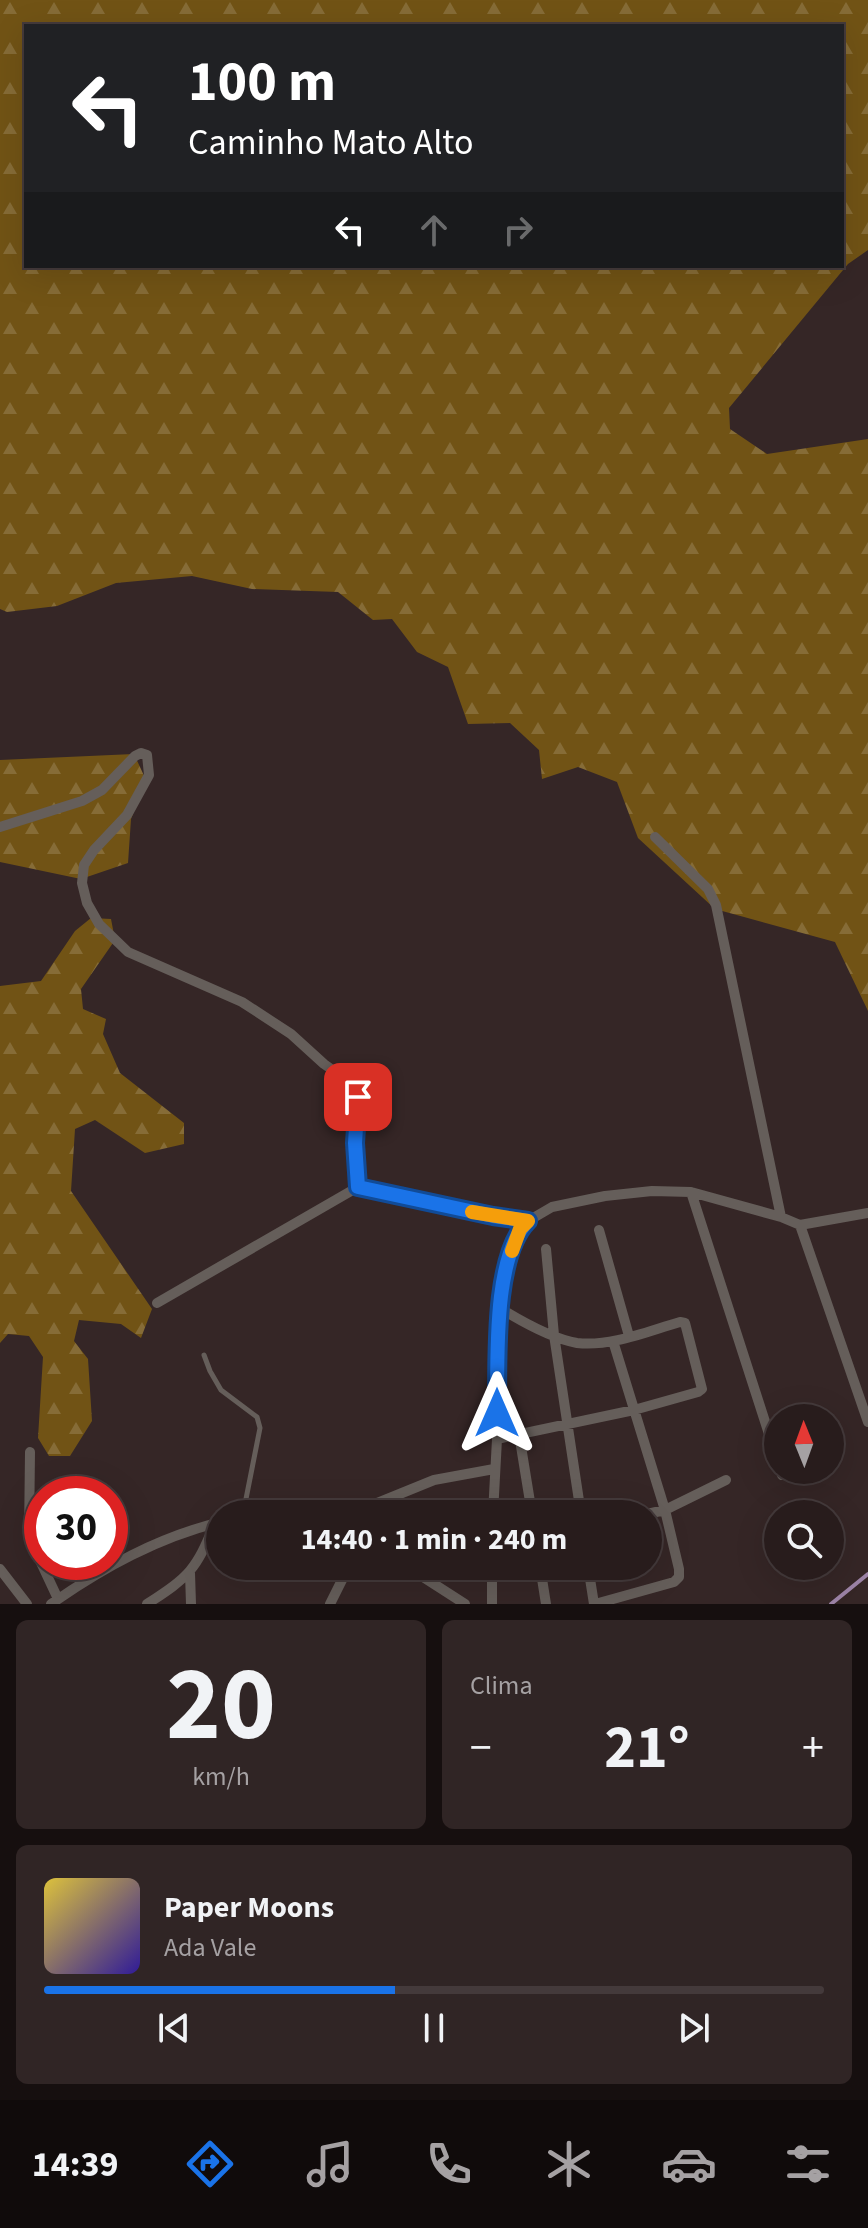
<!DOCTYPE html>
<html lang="pt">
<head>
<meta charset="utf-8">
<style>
  :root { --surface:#281c1c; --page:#302525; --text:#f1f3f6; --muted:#a5a1a3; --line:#443a3b; --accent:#1a73e8 }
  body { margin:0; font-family:"Source Sans 3",sans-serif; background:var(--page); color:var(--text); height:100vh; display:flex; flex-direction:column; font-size:30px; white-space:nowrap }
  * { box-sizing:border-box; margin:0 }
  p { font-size:26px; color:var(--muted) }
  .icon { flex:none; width:44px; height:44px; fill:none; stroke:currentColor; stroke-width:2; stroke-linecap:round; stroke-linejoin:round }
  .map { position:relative; height:1604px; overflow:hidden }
  .side { display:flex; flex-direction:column; gap:16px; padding:16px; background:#160f0f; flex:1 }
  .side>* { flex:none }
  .top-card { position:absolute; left:24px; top:24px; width:820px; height:244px; border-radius:0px; box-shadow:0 8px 32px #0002,0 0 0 2px var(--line); background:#202124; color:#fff; overflow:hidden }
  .needle { width:52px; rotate:359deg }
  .controls { position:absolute; left:764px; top:1404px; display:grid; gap:16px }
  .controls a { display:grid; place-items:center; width:80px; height:80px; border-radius:50%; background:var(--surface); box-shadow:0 8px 32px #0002,0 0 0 2px var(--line); font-size:40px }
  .speed { position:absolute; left:24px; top:1476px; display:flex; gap:16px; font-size:40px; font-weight:700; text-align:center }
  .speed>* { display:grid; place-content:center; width:104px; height:104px; border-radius:50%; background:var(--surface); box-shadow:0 8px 32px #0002,0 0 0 2px var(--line); line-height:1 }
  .speed .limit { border:12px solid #d22; background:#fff; color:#111 }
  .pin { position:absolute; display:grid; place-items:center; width:68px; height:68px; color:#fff; margin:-34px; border-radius:16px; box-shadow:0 4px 12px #0006 }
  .me { position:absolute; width:88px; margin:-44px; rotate:0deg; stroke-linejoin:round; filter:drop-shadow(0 0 6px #0008) }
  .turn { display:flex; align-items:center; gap:28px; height:168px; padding:0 32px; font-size:36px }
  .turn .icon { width:104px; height:104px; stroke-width:2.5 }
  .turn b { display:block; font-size:56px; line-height:68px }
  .lanes { display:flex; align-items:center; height:76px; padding:0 32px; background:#0003; justify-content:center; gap:40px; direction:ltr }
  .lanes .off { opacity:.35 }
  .big { font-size:60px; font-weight:700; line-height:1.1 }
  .side .card { flex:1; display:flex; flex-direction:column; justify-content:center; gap:12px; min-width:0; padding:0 28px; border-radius:12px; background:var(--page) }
  .side .dial { align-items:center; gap:0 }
  .dial b { font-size:104px; line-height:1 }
  .song { display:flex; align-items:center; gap:24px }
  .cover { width:96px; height:96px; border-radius:12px; background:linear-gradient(135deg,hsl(50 70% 55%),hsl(250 70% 35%)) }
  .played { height:8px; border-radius:4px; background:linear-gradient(90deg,var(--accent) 45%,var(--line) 45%) }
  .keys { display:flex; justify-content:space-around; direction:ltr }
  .heat { display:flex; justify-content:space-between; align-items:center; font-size:44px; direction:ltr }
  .side .tiles { flex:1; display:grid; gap:16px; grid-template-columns:1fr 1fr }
  .card:last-child { grid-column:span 2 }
  .trip { position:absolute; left:206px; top:1500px; width:456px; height:80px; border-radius:40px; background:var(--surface); box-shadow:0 8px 32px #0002,0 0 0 2px var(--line); font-weight:700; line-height:80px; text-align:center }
  .dock { display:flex; height:128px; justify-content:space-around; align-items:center; background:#100b0b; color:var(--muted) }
  .dock .icon { width:56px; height:56px }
  .dock .current { color:var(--accent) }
  .dock b { font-size:36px; color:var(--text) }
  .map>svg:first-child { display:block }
  .forest { fill:url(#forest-firs); fill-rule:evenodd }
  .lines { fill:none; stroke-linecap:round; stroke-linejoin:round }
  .stream { stroke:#9b82a5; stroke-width:4 }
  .lane { stroke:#655e5a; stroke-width:5 }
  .street { stroke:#655e5a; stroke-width:10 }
  .route-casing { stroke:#114b97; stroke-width:20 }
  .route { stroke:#1a73e8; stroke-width:14 }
  .slow { stroke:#f59e0b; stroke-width:14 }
</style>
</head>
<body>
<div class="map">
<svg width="868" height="1604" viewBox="0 0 868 1604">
  <defs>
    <pattern id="forest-firs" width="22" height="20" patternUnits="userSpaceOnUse" patternTransform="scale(2)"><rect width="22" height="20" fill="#715315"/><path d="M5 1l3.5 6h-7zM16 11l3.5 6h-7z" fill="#866c37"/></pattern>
  </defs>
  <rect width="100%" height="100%" fill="#352626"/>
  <path class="forest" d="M0,0H868V250L848,264L729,408L730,429L767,454L868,439V1011L835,942L715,909L638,838L617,782L578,767L542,779L539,750L510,723L468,724L448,667L417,652L392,619L373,620L338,592L252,589L192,576L116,583L57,606L7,612L0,609ZM26,26H842V266H26Z
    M134,754L146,780L131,819L128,863L81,879L0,862V760Z
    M91,918L111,919L115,940L81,989L83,1009L106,1019L103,1034L120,1073L184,1123V1144L145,1153L95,1120L75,1129L71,1191L152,1309L141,1338L121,1324L79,1320L74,1341L88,1359L92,1421L70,1456H49L38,1438L43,1357L29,1336L8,1334L0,1343V986L41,981L75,931Z"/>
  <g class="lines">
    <path class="stream" d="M831,1604L868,1574"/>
    <path class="lane" d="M204,1355L210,1371L221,1390L257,1417L260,1428L243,1514"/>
    <path class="street" d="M0,827L82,801L102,790L135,756L141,753L147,755L149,775L127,815L94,850L84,865L82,883L87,903L99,924L128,952L242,1002L291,1034L324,1064L351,1083L358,1097L355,1143L358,1187L493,1216L528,1221
      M655,837L708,889L716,905L781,1217
      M691,1192L778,1462
      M800,1225L868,1422
      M599,1230L629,1336
      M546,1249L554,1335L581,1514
      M157,1303L358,1187
      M519,1434L532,1514
      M497,1439L634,1410L698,1392L702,1389L685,1323L680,1322C648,1331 611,1347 577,1343C553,1339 519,1320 498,1307
      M30,1452L29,1537L58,1599
      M781,1470L782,1475
      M251,1514L305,1505L349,1508L370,1506L434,1480L494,1469
      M493,1514L497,1439L498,1307L514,1242L520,1229L528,1221L552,1207L605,1196L652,1191L691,1192L781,1217L800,1225L868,1213
      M647,1514L665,1510L726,1480
      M406,1566L465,1604
      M540,1566L546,1604
      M588,1566L594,1604
      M0,1569L27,1604
      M190,1573L191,1604
      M51,1604C104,1567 157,1538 220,1522
      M147,1604C190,1576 196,1570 215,1523
      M330,1604L349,1566
      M492,1604V1566
      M595,1604L674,1582L679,1577V1569L665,1510L613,1341"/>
  </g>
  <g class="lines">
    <defs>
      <path id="route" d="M358,1097L355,1143L358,1187L493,1216L528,1221C492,1257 498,1364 497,1413"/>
    </defs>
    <use href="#route" class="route-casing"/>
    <use href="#route" class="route"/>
    <path class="slow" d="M472,1212L528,1221L520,1229L512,1251"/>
  </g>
</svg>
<div class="controls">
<a><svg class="needle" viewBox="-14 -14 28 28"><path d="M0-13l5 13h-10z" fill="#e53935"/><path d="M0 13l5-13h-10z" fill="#a5a1a3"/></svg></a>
<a><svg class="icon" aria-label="search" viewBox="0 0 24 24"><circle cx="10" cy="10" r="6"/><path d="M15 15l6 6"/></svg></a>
</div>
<div class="speed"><div class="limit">30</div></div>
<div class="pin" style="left:358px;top:1097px;background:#d93025"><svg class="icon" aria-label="arrive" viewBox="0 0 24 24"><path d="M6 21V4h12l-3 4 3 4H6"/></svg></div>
<svg class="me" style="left:497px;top:1413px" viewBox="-20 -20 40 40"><path d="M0-17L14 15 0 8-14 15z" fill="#1a73e8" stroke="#fff" stroke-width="4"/></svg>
<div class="trip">14:40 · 1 min · 240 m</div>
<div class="top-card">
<div class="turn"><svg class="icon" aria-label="left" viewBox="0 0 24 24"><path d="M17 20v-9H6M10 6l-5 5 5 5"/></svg><div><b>100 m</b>Caminho Mato Alto</div></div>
<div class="lanes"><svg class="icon" aria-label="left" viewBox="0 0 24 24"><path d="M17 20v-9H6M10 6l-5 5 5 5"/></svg><svg class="icon off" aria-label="ahead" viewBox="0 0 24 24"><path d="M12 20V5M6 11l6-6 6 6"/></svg><svg class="icon off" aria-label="right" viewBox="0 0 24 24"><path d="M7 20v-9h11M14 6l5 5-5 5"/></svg></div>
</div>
</div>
<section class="side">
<div class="tiles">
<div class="card dial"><b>20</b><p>km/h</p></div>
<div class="card"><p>Clima</p>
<div class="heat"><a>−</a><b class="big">21°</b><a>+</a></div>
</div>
<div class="card">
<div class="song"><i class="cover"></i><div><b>Paper Moons</b><p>Ada Vale</p></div></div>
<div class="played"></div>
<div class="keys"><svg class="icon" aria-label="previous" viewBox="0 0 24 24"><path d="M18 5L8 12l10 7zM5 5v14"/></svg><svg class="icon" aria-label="pause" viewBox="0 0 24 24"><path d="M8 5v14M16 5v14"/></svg><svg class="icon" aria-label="next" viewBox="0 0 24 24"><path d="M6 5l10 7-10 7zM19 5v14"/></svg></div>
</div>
</div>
</section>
<nav class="dock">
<b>14:39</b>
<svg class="icon current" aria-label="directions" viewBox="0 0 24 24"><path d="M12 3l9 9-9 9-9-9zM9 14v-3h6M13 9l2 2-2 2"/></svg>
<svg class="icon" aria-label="music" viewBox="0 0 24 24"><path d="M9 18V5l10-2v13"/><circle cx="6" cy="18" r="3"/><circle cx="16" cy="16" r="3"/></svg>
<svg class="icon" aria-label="phone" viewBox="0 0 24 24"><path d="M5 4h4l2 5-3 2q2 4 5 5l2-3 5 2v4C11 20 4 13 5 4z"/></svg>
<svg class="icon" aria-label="climate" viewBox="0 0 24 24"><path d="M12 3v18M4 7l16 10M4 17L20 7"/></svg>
<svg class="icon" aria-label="car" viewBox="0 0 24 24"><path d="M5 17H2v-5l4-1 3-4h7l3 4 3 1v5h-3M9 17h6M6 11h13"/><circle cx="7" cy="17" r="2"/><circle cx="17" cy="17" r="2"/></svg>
<svg class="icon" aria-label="filters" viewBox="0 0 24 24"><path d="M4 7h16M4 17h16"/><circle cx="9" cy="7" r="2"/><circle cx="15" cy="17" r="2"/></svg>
</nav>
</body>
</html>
